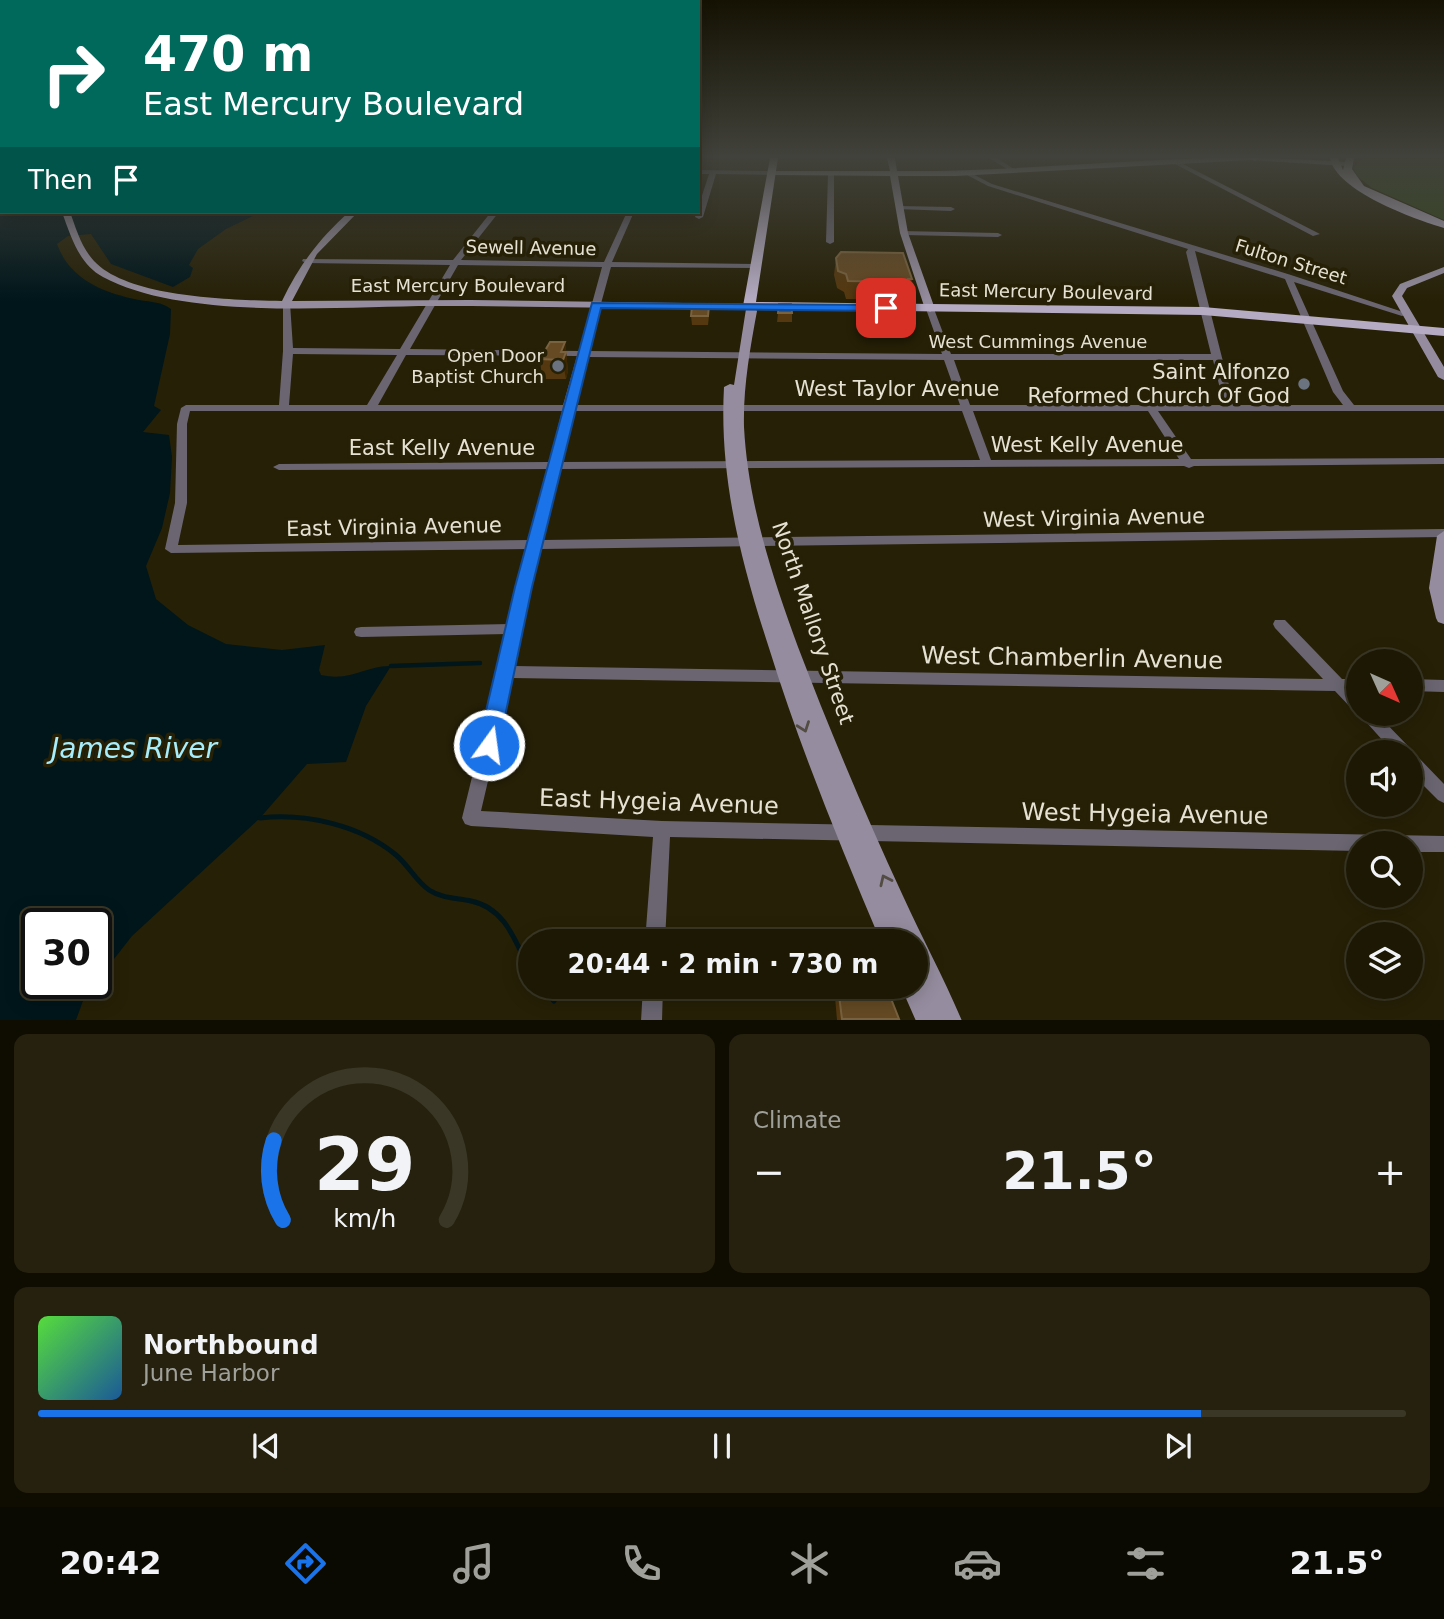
<!DOCTYPE html>
<html lang="en">
<head>
<meta charset="utf-8">
<style>
  :root { --surface:#1c1804; --page:#25210e; --text:#f1f3f6; --muted:#a0a09a; --line:#3a3726; --accent:#1a73e8 }
  body { margin:0; font-family:"DejaVu Sans",sans-serif; background:var(--page); color:var(--text); height:100vh; display:flex; flex-direction:column; font-size:26px; white-space:nowrap }
  * { box-sizing:border-box; margin:0 }
  p { font-size:23px; color:var(--muted) }
  .icon { flex:none; width:38px; height:38px; fill:none; stroke:currentColor; stroke-width:2; stroke-linecap:round; stroke-linejoin:round }
  .map { position:relative; height:1020px; overflow:hidden }
  .side { display:flex; flex-direction:column; gap:14px; padding:14px; background:#0f0d02; flex:1 }
  .side>* { flex:none }
  .guide { position:absolute; left:0px; top:0px; width:700px; height:214px; box-shadow:0 4px 18px #0003,0 0 0 2px var(--line); background:#00695c; color:#fff; overflow:hidden }
  .needle { width:46px; rotate:135deg }
  .buttons { position:absolute; left:1346px; top:649px; display:grid; gap:14px }
  .buttons a { display:grid; place-items:center; width:77px; height:77px; border-radius:50%; background:var(--surface); box-shadow:0 4px 18px #0003,0 0 0 2px var(--line); font-size:35px }
  .speed { position:absolute; left:21px; top:908px; display:flex; gap:14px; font-size:35px; font-weight:700; text-align:center }
  .speed>* { display:grid; place-content:center; width:91px; height:91px; border-radius:50%; background:var(--surface); box-shadow:0 4px 18px #0003,0 0 0 2px var(--line); line-height:1 }
  .speed .limit { border:4px solid #111; border-radius:10px; background:#fff; color:#111 }
  .pin { position:absolute; display:grid; place-items:center; width:60px; height:60px; color:#fff; margin:-30px; border-radius:14px; box-shadow:0 4px 10px #0006 }
  .me { position:absolute; width:77px; margin:-38px; rotate:14deg; stroke-linejoin:round; filter:drop-shadow(0 0 5px #0008) }
  .turn { display:flex; align-items:center; gap:24px; height:147px; padding:0 28px; font-size:32px }
  .turn .icon { width:91px; height:91px; stroke-width:2.5 }
  .turn b { display:block; font-size:49px; line-height:60px }
  .then { display:flex; align-items:center; height:66px; padding:0 28px; background:#0003; gap:14px; font-size:26px }
  .big { font-size:52px; font-weight:600; line-height:1.1 }
  .side .tile { flex:1; display:flex; flex-direction:column; justify-content:center; gap:10px; min-width:0; padding:0 24px; border-radius:14px; background:var(--page) }
  .side .dial { align-items:center; gap:0 }
  .dial svg { height:182px; overflow:visible; fill:none; stroke:var(--line); stroke-width:7; stroke-linecap:round; text-anchor:middle }
  .dial text { fill:var(--text); stroke:none }
  .song { display:flex; align-items:center; gap:21px }
  .cover { width:84px; height:84px; border-radius:10px; background:linear-gradient(135deg,hsl(110 70% 55%),hsl(210 70% 35%)) }
  .played { height:7px; border-radius:4px; background:linear-gradient(90deg,var(--accent) 85%,var(--line) 85%) }
  .keys { display:flex; justify-content:space-around; direction:ltr }
  .heat { display:flex; justify-content:space-between; align-items:center; font-size:38px; direction:ltr }
  .side .tiles { flex:1; display:grid; gap:14px; grid-template-columns:1fr 1fr }
  .tile:last-child { grid-column:span 2 }
  .trip { position:absolute; left:518px; top:929px; width:410px; height:70px; border-radius:35px; background:var(--surface); box-shadow:0 4px 18px #0003,0 0 0 2px var(--line); font-weight:600; line-height:70px; text-align:center }
  .menu { display:flex; height:112px; justify-content:space-around; align-items:center; background:#0b0a02; color:var(--muted) }
  .menu .icon { width:49px; height:49px }
  .menu .on { color:var(--accent) }
  .menu b { font-size:32px; color:var(--text) }
  .map>svg:first-child { display:block }
  .green { fill:#324618 }
  .water { fill:#00161b }
  .lines { fill:none; stroke-linecap:round; stroke-linejoin:round }
  .stream-far1 { stroke:#00161b; stroke-width:4.5 }
  .stream { stroke:#00161b; stroke-width:5 }
  .street { fill:#6a6571; fill-rule:evenodd }
  .secondary { fill:#958d9f; fill-rule:evenodd }
  .primary { fill:#b5abc3; fill-rule:evenodd }
  .wall { fill:#55380f }
  .shaded-wall { fill:#3c2702 }
  .building { fill:#654a24; stroke:#79623f; stroke-width:2 }
  .oneway { stroke:#524c43 }
  .route { fill:#1a73e8; stroke:#114b97; stroke-width:2 }
  .worship-dot { fill:#6b7280; stroke:#262006; stroke-width:2.5 }
  .labels { text-anchor:middle; stroke-width:7; stroke-linejoin:round; paint-order:stroke }
  .far-street-label { font-size:18px; fill:#e6e2d3; stroke:#262006 }
  .far-poi-label { font-size:18px; fill:#e6e2d3; stroke:#262006; text-anchor:end }
  .poi-label { font-size:21px; fill:#e6e2d3; stroke:#262006; text-anchor:end }
  .street-label { font-size:21px; fill:#e6e2d3; stroke:#262006 }
  .near-street-label { font-size:24px; fill:#e6e2d3; stroke:#262006 }
  .near-water-label { font-size:28px; font-style:italic; fill:#a8edfb; stroke:#262006 }
</style>
</head>
<body>
<div class="map">
<svg width="1444" height="1021" viewBox="0 0 1444 1021">
  <rect width="100%" height="100%" fill="#262006"/>
  <path class="green" d="M1364,158H1444V220L1372,188L1358,177L1353,168Z"/>
  <path class="water" d="M0,158L2,212H261L226,229L198,249L189,265L193,268L190,277L173,287L111,264L91,234L68,236L57,244C70,280 104,293 139,300C151,302 162,302 171,309L170,334L154,406L161,410L143,432L169,435L172,457L170,493L162,528L146,566L156,599L188,625L226,644L282,650L325,645L319,670L321,675C352,682 366,665 391,666L366,706L346,762L307,764L260,818L132,936L96,982V924H37V984H95L84,998L76,1020L0,1021Z"/>
  <g class="lines">
    <path class="stream-far1" d="M391,666L480,663"/>
    <path class="stream" d="M260,818C306,813 360,825 396,855C409,866 416,881 429,890C441,898 457,898 471,901C506,908 516,943 530,971
      M542,987L554,1001"/>
    <path class="street" d="M989,158H997L1017,171L1012,172Z
      M1175,162H1179L1320,234L1313,236L1175,164Z
      M698,170L771,171L774,173L771,175L716,174L703,217L699,219L695,217L709,174H698Z
      M831,172L834,174V242L830,244L826,242L828,174Z
      M969,172L992,184L1291,275L1409,314L1402,316L1294,282L1343,391L1354,405H1444V411H1158L1191,459L1444,458V464L1194,466L1189,468L1184,466L559,469L543,540L1444,529V537L541,549L514,666L1323,679L1275,628L1273,624L1275,620H1285L1342,679H1358V691H1354L1358,695V711L1352,709L1335,691L512,678L481,811L662,821L1444,836V852H1410V844H1358V851L670,837L665,942H645L653,837L471,826L465,824L462,818L507,634L361,637L356,636L354,632L356,628L361,627L510,624L528,549L171,553L165,549L175,503L177,424L181,408L186,405H279L283,351V301L290,303L293,348L400,349L450,265L306,263L302,261L303,259L453,260L491,212H499L461,260L604,262L627,212H634L612,262L755,264L759,266L755,268L611,267L588,351L942,354L926,309L930,306L934,309L951,354H1211L1186,252L1188,249L988,186L967,175V173ZM1195,251L1285,279L1333,392L1343,405H1234ZM458,265L602,267L579,351L410,349ZM293,354L397,355L367,405H289ZM406,355L577,356L563,405H378ZM587,357L944,360L960,405H574ZM954,360H1213L1224,405H970ZM190,411H562L549,462L279,464L273,467L279,470L548,469L530,540L178,545L187,503V424ZM572,411H962L980,460L561,462ZM973,411H1148L1179,459L991,460Z
      M899,206L951,207L955,209L951,211L897,209V207Z
      M901,231L998,233L1002,235L998,237L904,235H901Z
      M1410,679L1444,680V692L1410,691Z
      M1359,714H1377L1409,747L1411,752V753L1416,755L1444,784V803L1438,800L1410,772V752H1393Z
      M643,987H663L662,1021H641Z"/>
    <path class="secondary" d="M887,158H895L897,171C1001,172 1104,161 1208,158C1254,157 1301,159 1347,162L1351,164L1347,166L1251,160L956,176H898L908,233L935,309L930,312L925,309L900,233L890,176L771,175L767,173L771,171H890Z
      M62,212H70C76,228 81,247 94,261C128,298 233,300 282,301C299,265 320,238 349,212H358L317,254L292,301L470,300L753,304L757,311C750,349 743,388 744,427C748,503 772,576 798,647C830,731 865,814 903,896C922,938 944,978 962,1021H916L901,987H915V976L918,977L915,972V942H881C840,845 800,748 769,648C741,562 719,478 724,387L730,384L734,385L746,309C642,309 537,306 433,306C341,306 185,321 103,277C79,264 71,237 62,212Z
      M1444,267V273L1407,288L1402,296L1444,367V380L1438,377L1392,296L1400,284Z
      M1444,531V624L1438,622L1436,618L1429,588L1437,536Z"/>
    <path class="primary" d="M770,158H778L756,302L1203,307L1444,328V336L1203,315L745,309L743,306Z
      M1247,158H1259L1255,161Z
      M1330,158H1338L1343,170L1346,158H1354L1352,169L1364,186L1444,221V228C1414,219 1336,191 1330,158Z"/>
  </g>
  <path class="wall" d="M836,258L912,279L909,297H907L906,300L846,299L844,292L837,288L834,275Z
    M779,304L792,313V322H777Z
    M691,316H709L708,325H692Z
    M565,342L568,371L566,379H542L540,359Z
    M837,987H861L862,991L899,1019L898,1020H837L835,997Z"/>
  <path class="shaded-wall" d="M565,342L568,371L566,379L561,352Z"/>
  <path class="building" d="M841,252L903,253L912,279H908L909,282L848,281L846,274L838,271L836,258Z
    M779,304H791L792,313H778Z
    M692,306H709L708,316H691Z
    M550,342H565L561,352H566L563,360L540,359Z
    M838,987H861L862,991H888L899,1019H842Z"/>
  <defs><path id="oneway-chevron" d="M-2-3.5L2.5 0L-2 3.5" fill="none" stroke-width="1.6" stroke-linecap="round" stroke-linejoin="round" transform="scale(1.75)"/></defs>
  <g class="oneway">
    <use href="#oneway-chevron" transform="translate(804 727) rotate(70)"/>
    <use href="#oneway-chevron" transform="translate(885 880) rotate(-115)"/>
  </g>
  <linearGradient id="sky" x2="0" y2="1"><stop stop-color="#151203"/><stop offset="0.52" stop-color="#41423b"/><stop offset="1" stop-color="#41423b" stop-opacity="0"/></linearGradient>
  <rect width="1444" height="301" fill="url(#sky)"/>
  <path class="route" d="M592,303L886,305L892,308L886,311L601,308L532,587L499,745L496,751L489,754L481,751L478,745L515,587Z"/>
  <g class="worship-dot">
    <circle cx="558" cy="366" r="7"/>
    <circle cx="1304" cy="384" r="7"/>
  </g>
  <g class="labels">
    <g class="far-street-label">
      <text transform="translate(531 248) rotate(1)" y="6">Sewell Avenue</text>
      <text transform="translate(1291 262) rotate(17)" y="6">Fulton Street</text>
      <text x="458" y="292">East Mercury Boulevard</text>
      <text transform="translate(1046 292) rotate(1)" y="6">East Mercury Boulevard</text>
      <text x="1038" y="348">West Cummings Avenue</text>
    </g>
    <g class="far-poi-label">
      <text x="544" y="362">Open Door<tspan x="544" dy="21">Baptist Church</tspan></text>
    </g>
    <g class="poi-label">
      <text x="1290" y="379">Saint Alfonzo<tspan x="1290" dy="24">Reformed Church Of God</tspan></text>
    </g>
    <g class="street-label">
      <text x="897" y="396">West Taylor Avenue</text>
      <text x="1087" y="452">West Kelly Avenue</text>
      <text x="442" y="455">East Kelly Avenue</text>
      <text transform="translate(1094 518) rotate(-1)" y="7">West Virginia Avenue</text>
      <text transform="translate(394 527) rotate(-1)" y="7">East Virginia Avenue</text>
      <text transform="translate(813 623) rotate(71)" y="7">North Mallory Street</text>
    </g>
    <g class="near-street-label">
      <text transform="translate(1072 658) rotate(1)" y="8">West Chamberlin Avenue</text>
      <text transform="translate(659 802) rotate(2)" y="8">East Hygeia Avenue</text>
      <text transform="translate(1145 814) rotate(1)" y="8">West Hygeia Avenue</text>
    </g>
    <g class="near-water-label">
      <text x="134" y="758">James River</text>
    </g>
  </g>
</svg>
<div class="buttons">
<a><svg class="needle" viewBox="-14 -14 28 28"><path d="M0-13l5 13h-10z" fill="#e53935"/><path d="M0 13l5-13h-10z" fill="#a0a09a"/></svg></a>
<a><svg class="icon" aria-label="sound" viewBox="0 0 24 24"><path d="M4 9h4l5-4v14l-5-4H4zM17 9q2 3 0 6"/></svg></a>
<a><svg class="icon" aria-label="search" viewBox="0 0 24 24"><circle cx="10" cy="10" r="6"/><path d="M15 15l6 6"/></svg></a>
<a><svg class="icon" aria-label="layers" viewBox="0 0 24 24"><path d="M12 4l9 5-9 5-9-5zM3 14l9 5 9-5"/></svg></a>
</div>
<div class="speed"><div class="limit">30</div></div>
<div class="pin" style="left:886px;top:308px;background:#d93025"><svg class="icon" aria-label="arrive" viewBox="0 0 24 24"><path d="M6 21V4h12l-3 4 3 4H6"/></svg></div>
<svg class="me" style="left:489px;top:745px" viewBox="-20 -20 40 40"><circle r="17" fill="#1a73e8" stroke="#fff" stroke-width="3"/><path d="M0-11L8 9 0 5-8 9z" fill="#fff"/></svg>
<div class="trip">20:44 · 2 min · 730 m</div>
<div class="guide">
<div class="turn"><svg class="icon" aria-label="right" viewBox="0 0 24 24"><path d="M7 20v-9h11M14 6l5 5-5 5"/></svg><div><b>470 m</b>East Mercury Boulevard</div></div>
<div class="then">Then<svg class="icon" aria-label="arrive" viewBox="0 0 24 24"><path d="M6 21V4h12l-3 4 3 4H6"/></svg></div>
</div>
</div>
<section class="side">
<div class="tiles">
<div class="tile dial"><svg viewBox="0 0 100 80">
<path d="M14 69A42 42 0 1 1 86 69"/>
<path d="M14 69A42 42 0 0 1 10 34" stroke="#1a73e8"/>
<text x="50" y="56" font-size="32" font-weight="700">29</text>
<text x="50" y="72" font-size="11">km/h</text>
</svg></div>
<div class="tile"><p>Climate</p>
<div class="heat"><a>−</a><b class="big">21.5°</b><a>+</a></div>
</div>
<div class="tile">
<div class="song"><i class="cover"></i><div><b>Northbound</b><p>June Harbor</p></div></div>
<div class="played"></div>
<div class="keys"><svg class="icon" aria-label="previous" viewBox="0 0 24 24"><path d="M18 5L8 12l10 7zM5 5v14"/></svg><svg class="icon" aria-label="pause" viewBox="0 0 24 24"><path d="M8 5v14M16 5v14"/></svg><svg class="icon" aria-label="next" viewBox="0 0 24 24"><path d="M6 5l10 7-10 7zM19 5v14"/></svg></div>
</div>
</div>
</section>
<nav class="menu">
<b>20:42</b>
<svg class="icon on" aria-label="directions" viewBox="0 0 24 24"><path d="M12 3l9 9-9 9-9-9zM9 14v-3h6M13 9l2 2-2 2"/></svg>
<svg class="icon" aria-label="music" viewBox="0 0 24 24"><path d="M9 18V5l10-2v13"/><circle cx="6" cy="18" r="3"/><circle cx="16" cy="16" r="3"/></svg>
<svg class="icon" aria-label="phone" viewBox="0 0 24 24"><path d="M5 4h4l2 5-3 2q2 4 5 5l2-3 5 2v4C11 20 4 13 5 4z"/></svg>
<svg class="icon" aria-label="climate" viewBox="0 0 24 24"><path d="M12 3v18M4 7l16 10M4 17L20 7"/></svg>
<svg class="icon" aria-label="car" viewBox="0 0 24 24"><path d="M5 17H2v-5l4-1 3-4h7l3 4 3 1v5h-3M9 17h6M6 11h13"/><circle cx="7" cy="17" r="2"/><circle cx="17" cy="17" r="2"/></svg>
<svg class="icon" aria-label="filters" viewBox="0 0 24 24"><path d="M4 7h16M4 17h16"/><circle cx="9" cy="7" r="2"/><circle cx="15" cy="17" r="2"/></svg>
<b>21.5°</b>
</nav>
</body>
</html>
